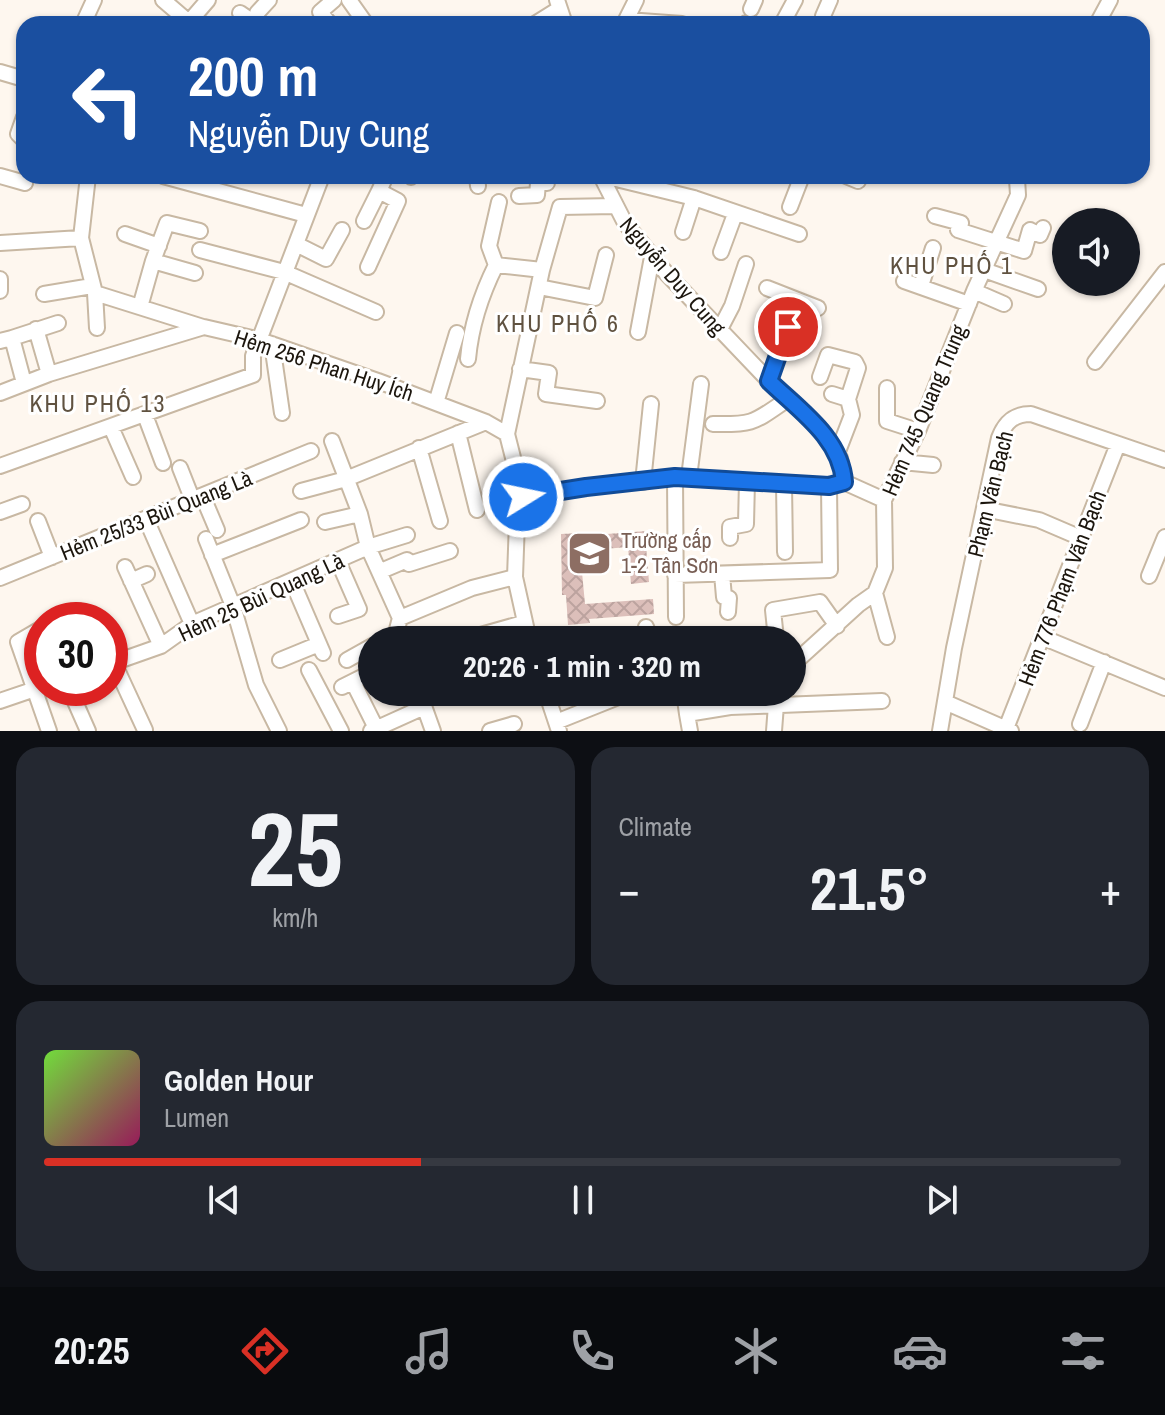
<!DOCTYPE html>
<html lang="en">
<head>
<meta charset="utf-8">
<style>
  :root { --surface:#171b24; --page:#242831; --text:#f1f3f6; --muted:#9ea1a6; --line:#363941; --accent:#d93025 }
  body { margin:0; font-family:"Archivo Narrow",sans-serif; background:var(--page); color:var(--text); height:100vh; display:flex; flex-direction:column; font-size:30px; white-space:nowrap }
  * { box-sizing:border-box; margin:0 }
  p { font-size:26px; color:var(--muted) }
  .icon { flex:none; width:44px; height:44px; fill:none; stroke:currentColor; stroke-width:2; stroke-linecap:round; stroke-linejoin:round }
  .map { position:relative; height:731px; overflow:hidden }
  .side { display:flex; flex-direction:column; gap:16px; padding:16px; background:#0d0f14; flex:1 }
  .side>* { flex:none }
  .guide { position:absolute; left:16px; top:16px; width:1134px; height:168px; border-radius:24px; box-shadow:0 2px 6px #0004; background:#1a4fa0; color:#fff; overflow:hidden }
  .buttons { position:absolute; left:1052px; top:208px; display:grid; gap:16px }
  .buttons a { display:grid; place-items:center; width:88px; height:88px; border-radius:50%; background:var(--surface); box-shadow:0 2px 6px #0004; font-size:40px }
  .speed { position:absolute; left:24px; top:602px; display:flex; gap:16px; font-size:40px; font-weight:700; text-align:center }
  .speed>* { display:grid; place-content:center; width:104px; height:104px; border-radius:50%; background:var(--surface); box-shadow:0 2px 6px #0004; line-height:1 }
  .speed .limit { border:12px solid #d22; background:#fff; color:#111 }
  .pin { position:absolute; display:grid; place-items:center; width:68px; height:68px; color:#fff; margin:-34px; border:4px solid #fff; border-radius:50%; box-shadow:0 2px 8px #0007 }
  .me { position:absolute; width:88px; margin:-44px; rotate:80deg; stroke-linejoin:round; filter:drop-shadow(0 0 6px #0008) }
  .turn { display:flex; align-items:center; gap:28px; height:168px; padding:0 40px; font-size:36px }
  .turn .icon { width:104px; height:104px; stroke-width:2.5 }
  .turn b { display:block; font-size:56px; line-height:68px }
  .big { font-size:60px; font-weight:700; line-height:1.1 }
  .side .widget { flex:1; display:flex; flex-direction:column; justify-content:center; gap:12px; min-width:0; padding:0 28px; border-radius:24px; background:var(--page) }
  .side .dial { align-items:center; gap:0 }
  .dial b { font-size:104px; line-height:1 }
  .song { display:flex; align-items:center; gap:24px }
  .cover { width:96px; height:96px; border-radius:12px; background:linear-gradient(135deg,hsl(100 70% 55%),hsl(330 70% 35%)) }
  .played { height:8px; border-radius:4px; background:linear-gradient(90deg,var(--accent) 35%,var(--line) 35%) }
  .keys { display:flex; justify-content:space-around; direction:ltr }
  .heat { display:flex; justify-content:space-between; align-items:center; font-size:44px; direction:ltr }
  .side .tiles { flex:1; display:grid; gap:16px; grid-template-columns:1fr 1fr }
  .widget:last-child { grid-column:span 2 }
  .trip { position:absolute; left:358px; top:626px; width:448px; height:80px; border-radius:40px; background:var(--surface); box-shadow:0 2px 6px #0004; font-weight:700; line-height:80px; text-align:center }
  .menu { display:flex; height:128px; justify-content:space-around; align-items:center; background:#090b0e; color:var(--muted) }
  .menu .icon { width:56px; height:56px }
  .menu .on { color:var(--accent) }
  .menu b { font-size:36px; color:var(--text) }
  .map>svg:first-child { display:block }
  .building { fill:url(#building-cross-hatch) }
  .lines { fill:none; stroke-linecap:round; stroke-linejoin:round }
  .minor-casing { stroke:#c8b8a3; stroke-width:18 }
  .minor { stroke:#fff; stroke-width:14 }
  .route-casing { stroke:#114b97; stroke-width:20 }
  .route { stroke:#1a73e8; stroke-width:14 }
  .labels { text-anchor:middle; stroke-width:6; stroke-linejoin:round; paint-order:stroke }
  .street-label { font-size:22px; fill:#1c160e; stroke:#fff }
  .education-label { font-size:22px; fill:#785e54; stroke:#fff; text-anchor:start }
  .neighbourhood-label { font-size:24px; letter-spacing:2px; fill:#605240; stroke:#fff }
</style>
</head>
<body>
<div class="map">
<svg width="1165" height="731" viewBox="0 0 1165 731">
  <defs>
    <pattern id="building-cross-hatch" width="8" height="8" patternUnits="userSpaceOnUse" patternTransform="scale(2)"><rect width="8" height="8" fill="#dcbfba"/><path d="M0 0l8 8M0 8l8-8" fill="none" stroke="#bca39f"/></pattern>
  </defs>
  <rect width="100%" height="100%" fill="#fef7ef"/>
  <path class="building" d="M647,531L649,546H646L649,582L631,584L628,547L580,551L585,604L653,599L654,614L589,619L590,623L568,625L566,595H562L561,534L580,533V536Z"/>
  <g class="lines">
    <defs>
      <path id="minor" d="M163,0L191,24
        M349,0L366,24
        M557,0L565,24
        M751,9L755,0
        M240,13L256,24
        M257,13L269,0
        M823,16L830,0
        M627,20L682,24
        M189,22L208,0
        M83,24L94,0
        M330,24L320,12L334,0
        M535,24L559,9
        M624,24L636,0
        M745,24L746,23
        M782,24L795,0
        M1097,24L1110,0
        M0,72L24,79
        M24,117L18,134L24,140
        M0,176L25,183
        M163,176L306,215
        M477,176L478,186
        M601,176L625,223L667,274L769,381L819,427L840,458L844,482L884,500
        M604,176L694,198L799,234
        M846,176L858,181
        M411,177V176
        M519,196L537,195L538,183H547
        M790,207L802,176
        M935,216L961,223L958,230L1024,251L1030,230L1040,235L1043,228
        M364,221L379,191
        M683,232L694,198
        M125,234L159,246
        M81,238L88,176
        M0,243L81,238L95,293L203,327
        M296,244L326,259L342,230
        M200,250L284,272L376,312
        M721,252L735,214
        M153,261L195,273
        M496,265L542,270
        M368,267L398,201L379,191L385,178L381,176
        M984,270L1038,289
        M0,279V291
        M904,281L969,304
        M921,286L933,248
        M539,287L595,298L606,255
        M767,288L818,308
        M974,291L1004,304
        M95,293L97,328
        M44,294L92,286
        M140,307L153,261L167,223L200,231
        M36,329L49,374
        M719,331L732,306L746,264
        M638,332L652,257
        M12,338L58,323
        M0,341L12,338L24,383
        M272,344L282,413
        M468,359C471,326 481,295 496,265L489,246L499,202
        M1095,362L1165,272
        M520,369L549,373L546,394L597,401
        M820,377L828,355L855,362L858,368L848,399L852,415L837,454
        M769,381L798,300
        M887,388V421L918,431
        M0,393L49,374L204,327L260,340L378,381L486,422L507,434
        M832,394L848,399
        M436,403L457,333
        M145,415L163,463
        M713,424C755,425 754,422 788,399
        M111,427L133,477
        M458,433L477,510
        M332,441L360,514L368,547L400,618L396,633L400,640
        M419,448L440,521
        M902,462L933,465
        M0,466L253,375V356L322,176
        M180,468L193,501
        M675,477L676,617
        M689,477L701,384
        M643,482L651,404
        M784,484L785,552
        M301,491L346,479L486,422
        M203,497L217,530
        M523,497L586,487L675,477L829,486L844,482
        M984,509L1039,520L1081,538
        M0,512L22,504
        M146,519L192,624
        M38,521L52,557
        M325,522L360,514
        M730,538V527L746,524L747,481
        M206,539L233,606L256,685L279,731
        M212,555L301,520
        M125,567L161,646
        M381,571L407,560L409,564L450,551
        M722,574L724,597L729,598L728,612
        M675,575L830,570L829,486
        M1149,576L1165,537
        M0,578L311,451
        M131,581L147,574
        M292,581L323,653
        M875,593L887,637
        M338,616L359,609L338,561
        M400,618L472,588L515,577
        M60,620L78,611
        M646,627L651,640
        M42,628L18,642L49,731
        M1042,637L1165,688
        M776,639L773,610L820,602L837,626
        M463,640L523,623
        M529,640L515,577L517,521L523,497L507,434L542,270L560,207L615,206
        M758,640H777
        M280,660L319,644
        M347,660L372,646
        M114,663L145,730
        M110,664L161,646L192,624L368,547L407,535
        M792,665L858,605L875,593L885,568L884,500L918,431L974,291L1018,195L1017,179L1014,176
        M309,670L341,731
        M353,682L376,728
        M342,687L372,672
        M69,688L88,731
        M419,692L433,731
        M546,692L559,731
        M684,692L687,714L730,707L882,701
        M0,701L41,687
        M945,702L1011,731
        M687,714L690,731
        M556,722L631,692
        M1080,724L1104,662
        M371,731L424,707
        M490,731L514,724
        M774,731L777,692
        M940,731L954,648L999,438C1005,422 1014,414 1031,414L1165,460
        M1005,731L1118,444"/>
    </defs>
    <use href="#minor" class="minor-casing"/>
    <use href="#minor" class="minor"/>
  </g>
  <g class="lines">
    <defs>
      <path id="route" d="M523,497L586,487L675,477L829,486L844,482C841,438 799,410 769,381L788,327"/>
    </defs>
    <use href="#route" class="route-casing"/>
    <use href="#route" class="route"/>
  </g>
  <defs>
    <symbol id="school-square" viewBox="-11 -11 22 22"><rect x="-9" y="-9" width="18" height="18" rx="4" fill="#8d6e63" stroke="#fff"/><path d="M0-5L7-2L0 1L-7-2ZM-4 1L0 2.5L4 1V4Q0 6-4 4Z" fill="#fff"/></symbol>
  </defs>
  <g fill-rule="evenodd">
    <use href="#school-square" x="564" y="528" width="51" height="51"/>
  </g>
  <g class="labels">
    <g class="street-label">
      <text transform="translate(673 276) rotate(49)" y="8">Nguyễn Duy Cung</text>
      <text transform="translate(324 365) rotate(18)" y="8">Hẻm 256 Phan Huy Ích</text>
      <text transform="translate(924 410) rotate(-67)" y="8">Hẻm 745 Quang Trung</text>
      <text transform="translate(990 494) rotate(-76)" y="8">Phạm Văn Bạch</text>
      <text transform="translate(156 515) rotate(-22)" y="8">Hẻm 25/33 Bùi Quang Là</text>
      <text transform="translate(1062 588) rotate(-69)" y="8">Hẻm 776 Phạm Văn Bạch</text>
      <text transform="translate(261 597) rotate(-25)" y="8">Hẻm 25 Bùi Quang Là</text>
    </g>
    <g class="education-label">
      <text x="621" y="548">Trường cấp<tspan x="621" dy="25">1-2 Tân Sơn</tspan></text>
    </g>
    <g class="neighbourhood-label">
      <text x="952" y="274">KHU PHỐ 1</text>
      <text x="558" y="332">KHU PHỐ 6</text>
      <text x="98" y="412">KHU PHỐ 13</text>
    </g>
  </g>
</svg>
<div class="buttons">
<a><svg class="icon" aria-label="sound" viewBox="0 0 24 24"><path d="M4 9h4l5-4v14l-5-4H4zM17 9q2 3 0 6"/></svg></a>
</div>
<div class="speed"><div class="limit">30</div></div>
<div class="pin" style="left:788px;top:327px;background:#d93025"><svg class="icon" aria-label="arrive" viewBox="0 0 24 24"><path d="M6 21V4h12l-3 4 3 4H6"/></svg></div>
<svg class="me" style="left:523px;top:497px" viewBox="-20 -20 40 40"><circle r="17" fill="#1a73e8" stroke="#fff" stroke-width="3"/><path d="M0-11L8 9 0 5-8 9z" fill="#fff"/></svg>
<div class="trip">20:26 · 1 min · 320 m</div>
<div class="guide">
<div class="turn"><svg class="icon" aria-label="left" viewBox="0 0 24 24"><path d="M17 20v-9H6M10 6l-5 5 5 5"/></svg><div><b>200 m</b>Nguyễn Duy Cung</div></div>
</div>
</div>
<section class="side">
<div class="tiles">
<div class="widget dial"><b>25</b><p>km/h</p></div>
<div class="widget"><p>Climate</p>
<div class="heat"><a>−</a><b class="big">21.5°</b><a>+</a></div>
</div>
<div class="widget">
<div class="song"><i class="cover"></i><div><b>Golden Hour</b><p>Lumen</p></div></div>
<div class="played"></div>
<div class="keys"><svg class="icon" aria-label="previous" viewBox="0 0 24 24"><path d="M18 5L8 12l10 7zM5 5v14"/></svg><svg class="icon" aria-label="pause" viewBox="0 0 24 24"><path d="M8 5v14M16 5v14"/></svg><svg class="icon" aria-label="next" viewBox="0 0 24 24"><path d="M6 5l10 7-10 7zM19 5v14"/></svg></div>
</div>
</div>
</section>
<nav class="menu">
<b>20:25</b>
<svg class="icon on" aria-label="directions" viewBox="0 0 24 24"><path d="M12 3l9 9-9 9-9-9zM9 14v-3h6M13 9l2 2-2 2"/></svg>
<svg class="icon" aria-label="music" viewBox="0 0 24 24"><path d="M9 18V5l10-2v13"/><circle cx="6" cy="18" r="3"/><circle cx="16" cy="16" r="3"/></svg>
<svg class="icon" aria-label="phone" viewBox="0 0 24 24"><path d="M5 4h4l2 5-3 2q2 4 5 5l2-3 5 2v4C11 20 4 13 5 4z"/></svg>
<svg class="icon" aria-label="climate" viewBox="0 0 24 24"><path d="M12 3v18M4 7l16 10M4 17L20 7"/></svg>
<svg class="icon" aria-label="car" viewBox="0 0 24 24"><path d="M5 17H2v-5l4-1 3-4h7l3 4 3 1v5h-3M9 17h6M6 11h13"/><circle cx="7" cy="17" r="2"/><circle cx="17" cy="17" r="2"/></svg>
<svg class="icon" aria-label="filters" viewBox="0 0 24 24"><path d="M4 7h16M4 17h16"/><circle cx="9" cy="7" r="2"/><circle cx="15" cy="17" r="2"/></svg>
</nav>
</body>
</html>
